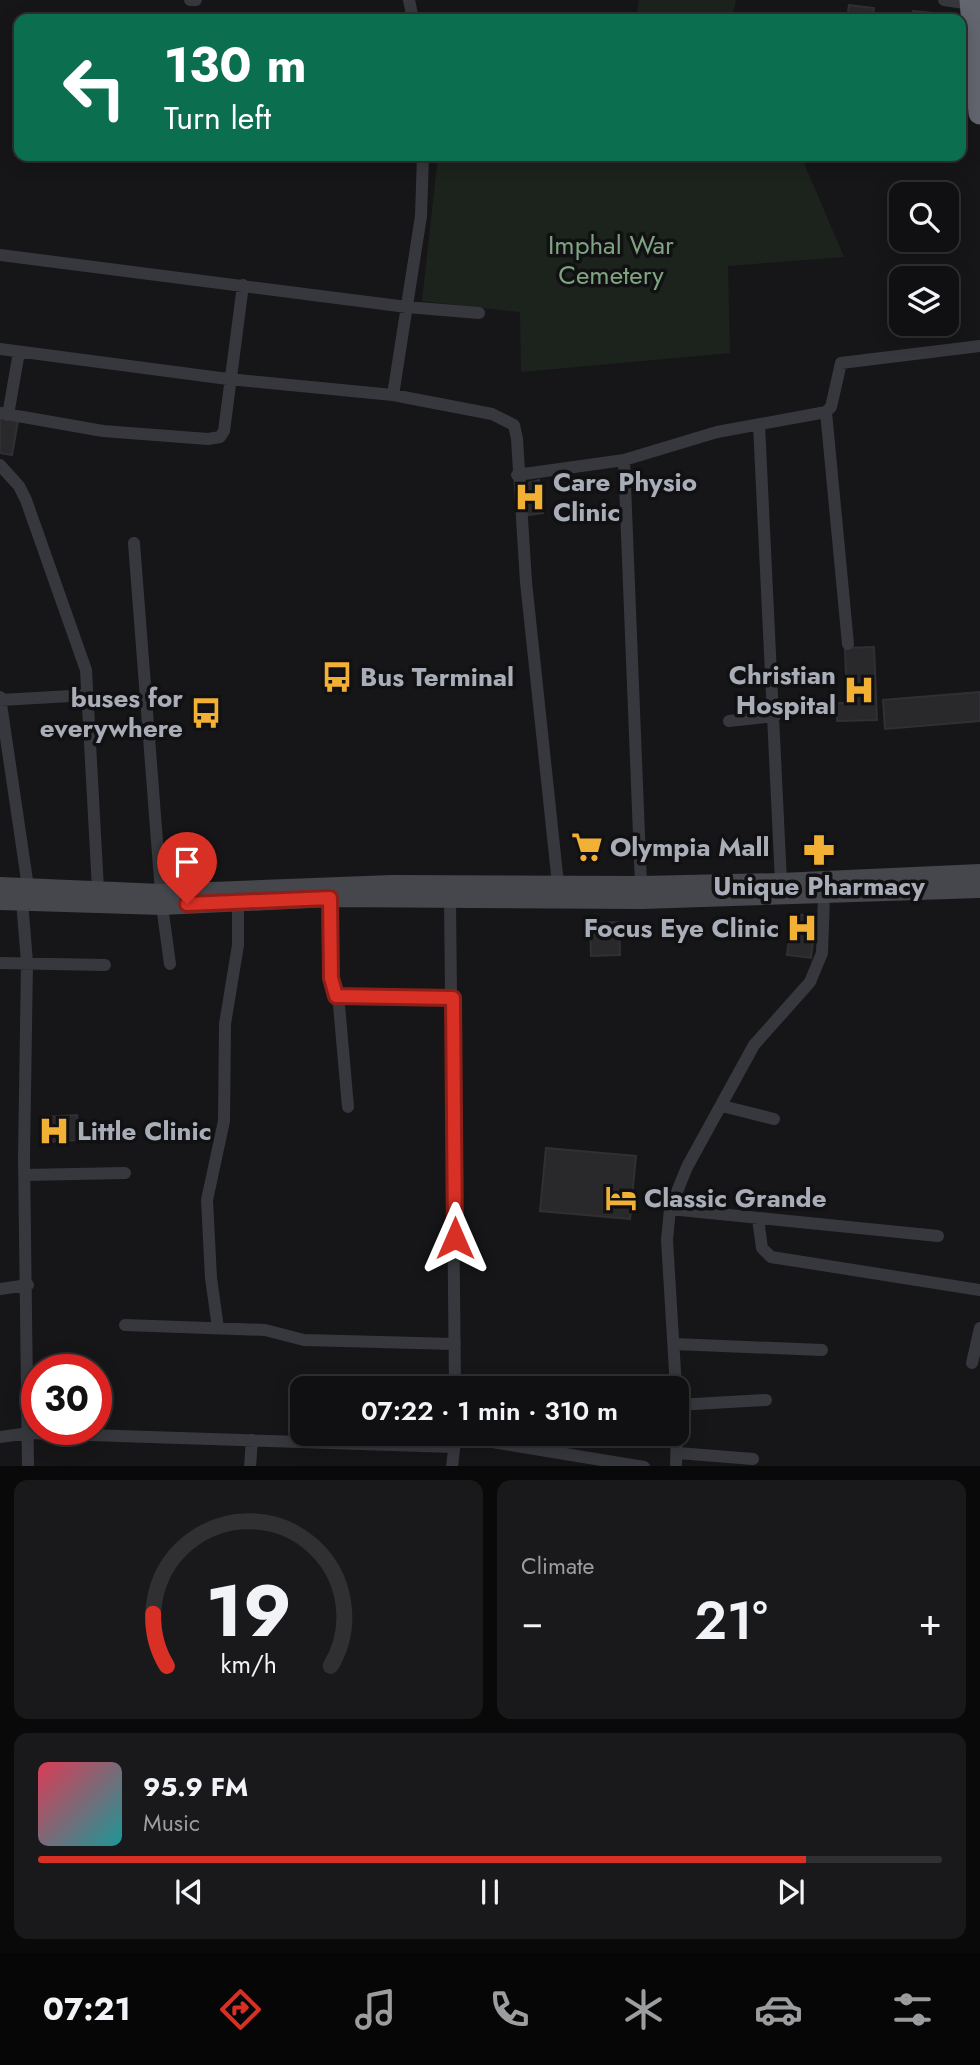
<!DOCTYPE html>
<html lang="en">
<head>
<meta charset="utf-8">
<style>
  :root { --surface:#101012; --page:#19191b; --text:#f1f3f6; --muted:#9c9d9f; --line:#303032; --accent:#d93025 }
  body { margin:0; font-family:Jost,sans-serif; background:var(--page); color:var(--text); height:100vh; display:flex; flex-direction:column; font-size:26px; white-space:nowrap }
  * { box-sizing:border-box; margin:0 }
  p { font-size:23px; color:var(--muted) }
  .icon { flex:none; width:38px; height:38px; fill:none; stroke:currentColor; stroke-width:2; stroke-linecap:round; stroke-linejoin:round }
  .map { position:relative; height:1466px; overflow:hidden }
  .panel { display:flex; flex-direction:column; gap:14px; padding:14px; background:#09090a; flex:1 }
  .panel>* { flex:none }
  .top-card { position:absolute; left:14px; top:14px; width:952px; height:147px; border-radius:14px; box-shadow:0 4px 18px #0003,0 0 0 2px var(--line); background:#0b6e4f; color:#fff; overflow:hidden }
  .controls { position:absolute; left:889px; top:182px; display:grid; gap:14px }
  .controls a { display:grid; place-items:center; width:70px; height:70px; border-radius:14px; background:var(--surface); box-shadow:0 4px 18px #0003,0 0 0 2px var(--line); font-size:35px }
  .speed { position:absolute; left:21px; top:1354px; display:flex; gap:14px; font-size:35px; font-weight:700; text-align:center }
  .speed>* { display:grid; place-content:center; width:91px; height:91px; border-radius:50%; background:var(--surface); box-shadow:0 4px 18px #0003,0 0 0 2px var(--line); line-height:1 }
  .speed .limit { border:10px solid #d22; background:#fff; color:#111 }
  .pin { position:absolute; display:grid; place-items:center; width:60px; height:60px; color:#fff; margin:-72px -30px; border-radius:50% 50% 50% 0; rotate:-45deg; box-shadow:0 0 7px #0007 }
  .pin .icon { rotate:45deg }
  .me { position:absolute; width:77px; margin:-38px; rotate:0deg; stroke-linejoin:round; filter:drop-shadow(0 0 5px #0008) }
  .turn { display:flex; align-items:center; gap:24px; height:147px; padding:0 35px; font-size:32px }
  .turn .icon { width:91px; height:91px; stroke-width:2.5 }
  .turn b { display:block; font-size:49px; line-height:60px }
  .big { font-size:52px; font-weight:600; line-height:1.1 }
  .panel .card { flex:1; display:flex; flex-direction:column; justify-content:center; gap:10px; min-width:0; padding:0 24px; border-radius:14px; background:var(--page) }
  .panel .dial { align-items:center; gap:0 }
  .dial svg { height:182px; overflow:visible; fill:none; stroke:var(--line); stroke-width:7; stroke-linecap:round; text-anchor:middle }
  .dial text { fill:var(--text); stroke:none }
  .song { display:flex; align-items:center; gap:21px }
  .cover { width:84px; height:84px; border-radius:10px; background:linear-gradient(135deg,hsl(350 70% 55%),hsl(180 70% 35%)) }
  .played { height:7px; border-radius:4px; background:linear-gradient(90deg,var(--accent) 85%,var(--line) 85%) }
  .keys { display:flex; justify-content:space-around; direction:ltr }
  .heat { display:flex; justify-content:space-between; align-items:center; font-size:38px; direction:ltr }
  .panel .tiles { flex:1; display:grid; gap:14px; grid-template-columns:1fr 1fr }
  .card:last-child { grid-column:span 2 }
  .trip { position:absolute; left:290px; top:1376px; width:399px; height:70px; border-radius:14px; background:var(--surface); box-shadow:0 4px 18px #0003,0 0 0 2px var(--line); font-weight:600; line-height:70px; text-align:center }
  .menu { display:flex; height:112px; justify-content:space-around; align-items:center; background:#060607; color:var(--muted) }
  .menu .icon { width:49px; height:49px }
  .menu .on { color:var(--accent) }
  .menu b { font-size:32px; color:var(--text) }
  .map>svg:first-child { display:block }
  .green { fill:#1c231d }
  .building { fill:#29292c; stroke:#303034; stroke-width:2 }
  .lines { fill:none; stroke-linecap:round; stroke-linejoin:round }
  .street { stroke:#37383d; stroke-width:12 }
  .secondary { stroke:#45474d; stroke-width:18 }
  .highway { stroke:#63666e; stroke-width:23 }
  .route-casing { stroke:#8d1f18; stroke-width:18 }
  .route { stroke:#d93025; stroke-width:12 }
  .labels { text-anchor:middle; stroke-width:7; stroke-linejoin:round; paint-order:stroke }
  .park-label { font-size:26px; fill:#7fa381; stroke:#111113 }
  .poi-label { font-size:26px; font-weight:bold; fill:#a8adb8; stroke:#111113; text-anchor:start }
</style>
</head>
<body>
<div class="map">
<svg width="980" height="1467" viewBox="0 0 980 1467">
  <rect width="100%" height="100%" fill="#161618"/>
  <path class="green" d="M639,0H736L732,19H636Z
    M438,156H801L844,257L728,266L730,353L521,372L520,312L422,301Z"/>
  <path class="building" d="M849,5L874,8L873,15L911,19H847Z
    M913,11L933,13L932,19H912Z
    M0,418L18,421L12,455L0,453Z
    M539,480L543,513L522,516L521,485Z
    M874,647L877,720L837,721V703H847L845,648Z
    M980,692V721L885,729L883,700Z
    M792,914L816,916L811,958L787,955Z
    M619,922L620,955L591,956L590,923Z
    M77,1115L79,1140L47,1142L45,1117Z
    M546,1148L636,1156L630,1219L540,1211Z"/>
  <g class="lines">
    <path class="street" d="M190,0H196
      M409,0L413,19
      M944,0L971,4
      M0,255L407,307L479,313
      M0,349L228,379L393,395L492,414L514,425L517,439L526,582L558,884
      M393,395L421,216L423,156
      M826,412L848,644
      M0,413L103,431L208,439L220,437L224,431L243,285
      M8,415L19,352
      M759,425L781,882
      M624,460L641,885
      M0,465L19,486L26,500L86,670L98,889
      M517,475L624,460L717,432L826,412L831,407L841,363L980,346
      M134,543L161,893
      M0,697L28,887
      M1,700L88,695
      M729,721L775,716
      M330,898L331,978L339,1005L348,1107
      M450,898L455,1388
      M22,901L27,962L24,1158L28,1467
      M162,906L170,964
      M0,963L105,965
      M336,996L453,998
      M722,1106L774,1119
      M24,1175L125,1173
      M670,1209L938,1236
      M758,1219L762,1248L771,1257L980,1290
      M0,1289L28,1285
      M125,1325L265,1330L304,1340L455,1344
      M218,1328L211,1278L207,1200L224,1121L225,1024L238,945V895
      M675,1344L822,1350
      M972,1363L980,1328
      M676,1388L667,1240L670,1209L687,1167L754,1045L810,982L822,953L824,896
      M677,1405L766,1400
      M455,1436L644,1467
      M0,1437L29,1433L453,1447
      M678,1453L753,1459
      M250,1467L252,1440
      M452,1467L455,1441
      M676,1467L677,1425"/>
    <path class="secondary" d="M0,886L161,893L392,884L641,885L781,882L980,873
      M0,901L162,906L330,898L642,900L980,889"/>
    <path class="highway" d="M971,0L980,113"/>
  </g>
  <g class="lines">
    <defs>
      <path id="route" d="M187,904L330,898L331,978L336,996L453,998L455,1238"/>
    </defs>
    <use href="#route" class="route-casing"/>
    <use href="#route" class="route"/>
  </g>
  <defs>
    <symbol id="hospital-bare" viewBox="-9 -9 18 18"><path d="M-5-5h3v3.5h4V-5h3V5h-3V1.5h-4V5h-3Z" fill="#f2b134" stroke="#111113" stroke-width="2.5" paint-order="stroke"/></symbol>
    <symbol id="bus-bare" viewBox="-9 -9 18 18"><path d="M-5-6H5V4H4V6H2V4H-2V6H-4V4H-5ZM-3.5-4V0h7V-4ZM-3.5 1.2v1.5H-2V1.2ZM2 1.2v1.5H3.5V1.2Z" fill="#f2b134" stroke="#111113" stroke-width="2.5" paint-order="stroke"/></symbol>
    <symbol id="supermarket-bare" viewBox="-9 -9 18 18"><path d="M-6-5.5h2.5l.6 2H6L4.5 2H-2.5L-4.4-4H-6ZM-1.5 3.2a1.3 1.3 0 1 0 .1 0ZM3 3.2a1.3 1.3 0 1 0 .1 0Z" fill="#f2b134" stroke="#111113" stroke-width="2.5" paint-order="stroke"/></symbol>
    <symbol id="pharmacy-bare" viewBox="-9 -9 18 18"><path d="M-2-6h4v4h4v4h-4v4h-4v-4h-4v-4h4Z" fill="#f2b134" stroke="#111113" stroke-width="2.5" paint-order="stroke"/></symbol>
    <symbol id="hotel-bare" viewBox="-9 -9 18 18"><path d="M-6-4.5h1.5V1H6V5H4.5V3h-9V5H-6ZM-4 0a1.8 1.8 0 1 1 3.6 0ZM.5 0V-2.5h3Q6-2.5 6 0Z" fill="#f2b134" stroke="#111113" stroke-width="2.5" paint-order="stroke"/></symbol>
  </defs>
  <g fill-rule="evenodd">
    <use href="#hospital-bare" x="508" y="475" width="44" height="44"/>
    <use href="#bus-bare" x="315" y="655" width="44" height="44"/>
    <use href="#hospital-bare" x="837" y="668" width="44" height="44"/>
    <use href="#bus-bare" x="184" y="691" width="44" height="44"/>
    <use href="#supermarket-bare" x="565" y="825" width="44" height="44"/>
    <use href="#pharmacy-bare" x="797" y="828" width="44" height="44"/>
    <use href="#hospital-bare" x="780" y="906" width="44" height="44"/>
    <use href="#hospital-bare" x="32" y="1109" width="44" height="44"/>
    <use href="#hotel-bare" x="599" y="1176" width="44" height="44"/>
  </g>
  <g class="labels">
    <g class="park-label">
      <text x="611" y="254">Imphal War<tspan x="611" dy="30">Cemetery</tspan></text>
    </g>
    <g class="poi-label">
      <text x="553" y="491">Care Physio<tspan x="553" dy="30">Clinic</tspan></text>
      <text x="836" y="684" text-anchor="end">Christian<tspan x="836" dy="30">Hospital</tspan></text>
      <text x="360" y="686">Bus Terminal</text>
      <text x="183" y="707" text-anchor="end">buses for<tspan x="183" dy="30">everywhere</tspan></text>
      <text x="610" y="856">Olympia Mall</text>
      <text x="819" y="895" text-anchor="middle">Unique Pharmacy</text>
      <text x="779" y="937" text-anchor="end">Focus Eye Clinic</text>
      <text x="77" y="1140">Little Clinic</text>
      <text x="644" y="1207">Classic Grande</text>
    </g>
  </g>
</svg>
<div class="controls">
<a><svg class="icon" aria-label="search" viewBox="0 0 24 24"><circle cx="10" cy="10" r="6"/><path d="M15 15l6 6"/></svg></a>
<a><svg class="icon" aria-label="layers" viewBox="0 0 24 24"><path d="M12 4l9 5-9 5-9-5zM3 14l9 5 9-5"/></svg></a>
</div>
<div class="speed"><div class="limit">30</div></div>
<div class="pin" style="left:187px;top:904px;background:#d93025"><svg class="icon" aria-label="arrive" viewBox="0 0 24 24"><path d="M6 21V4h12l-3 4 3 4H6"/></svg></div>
<svg class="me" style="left:455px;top:1238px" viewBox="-20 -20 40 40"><path d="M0-17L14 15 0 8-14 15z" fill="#d93025" stroke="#fff" stroke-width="4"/></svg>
<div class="trip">07:22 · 1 min · 310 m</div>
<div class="top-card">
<div class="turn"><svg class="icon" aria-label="left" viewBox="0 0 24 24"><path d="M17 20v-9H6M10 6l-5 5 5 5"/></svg><div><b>130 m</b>Turn left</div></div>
</div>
</div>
<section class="panel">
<div class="tiles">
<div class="card dial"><svg viewBox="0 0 100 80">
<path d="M14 69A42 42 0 1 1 86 69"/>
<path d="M14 69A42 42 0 0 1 8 46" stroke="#d93025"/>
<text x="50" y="56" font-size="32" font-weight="700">19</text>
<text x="50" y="72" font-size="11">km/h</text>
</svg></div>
<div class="card"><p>Climate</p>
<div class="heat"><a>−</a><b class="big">21°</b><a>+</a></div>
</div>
<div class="card">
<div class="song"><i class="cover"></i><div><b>95.9 FM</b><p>Music</p></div></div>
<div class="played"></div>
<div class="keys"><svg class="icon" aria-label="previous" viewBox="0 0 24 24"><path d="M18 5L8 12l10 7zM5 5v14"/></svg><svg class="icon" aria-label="pause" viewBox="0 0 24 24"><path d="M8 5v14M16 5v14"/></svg><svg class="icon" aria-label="next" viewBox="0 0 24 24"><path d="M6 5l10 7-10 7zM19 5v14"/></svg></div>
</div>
</div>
</section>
<nav class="menu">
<b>07:21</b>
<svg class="icon on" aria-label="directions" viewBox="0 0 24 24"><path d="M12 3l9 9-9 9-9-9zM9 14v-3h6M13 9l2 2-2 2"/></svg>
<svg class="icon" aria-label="music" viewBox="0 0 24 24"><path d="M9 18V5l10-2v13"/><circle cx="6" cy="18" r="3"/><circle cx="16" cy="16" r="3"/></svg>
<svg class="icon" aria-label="phone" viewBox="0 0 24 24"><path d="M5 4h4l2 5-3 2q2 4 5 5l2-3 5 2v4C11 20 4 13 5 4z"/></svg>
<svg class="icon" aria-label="climate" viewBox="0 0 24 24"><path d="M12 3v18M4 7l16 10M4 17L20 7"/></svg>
<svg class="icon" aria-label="car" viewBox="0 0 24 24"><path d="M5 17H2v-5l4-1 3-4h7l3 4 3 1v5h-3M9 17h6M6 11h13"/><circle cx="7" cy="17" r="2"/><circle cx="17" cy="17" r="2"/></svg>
<svg class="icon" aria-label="filters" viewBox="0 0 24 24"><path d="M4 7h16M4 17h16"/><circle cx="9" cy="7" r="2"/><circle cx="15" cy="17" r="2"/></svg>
</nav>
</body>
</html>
